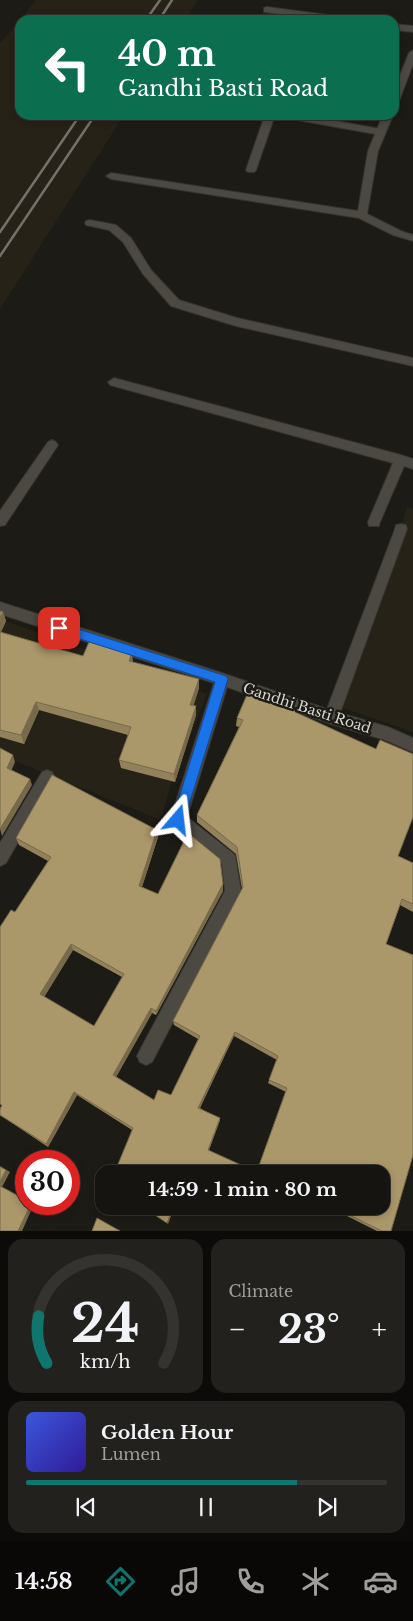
<!DOCTYPE html>
<html lang="en">
<head>
<meta charset="utf-8">
<style>
  :root { --surface:#161410; --page:#23211e; --text:#f1f3f6; --muted:#9e9e9f; --line:#353330; --accent:#0f766e }
  body { margin:0; font-family:"Libre Baskerville",serif; background:var(--page); color:var(--text); height:100vh; display:flex; flex-direction:column; font-size:19px; white-space:nowrap }
  * { box-sizing:border-box; margin:0 }
  p { font-size:16px; color:var(--muted) }
  .icon { flex:none; width:28px; height:28px; fill:none; stroke:currentColor; stroke-width:2; stroke-linecap:round; stroke-linejoin:round }
  .map { position:relative; height:1231px; overflow:hidden }
  .sheet { display:flex; flex-direction:column; gap:8px; padding:8px; background:#0c0b09; flex:1 }
  .sheet>* { flex:none }
  .hud { position:absolute; left:15px; top:15px; width:384px; height:105px; border-radius:15px; box-shadow:0 2px 8px #0003,0 0 0 1px var(--line); background:#0b6e4f; color:#fff; overflow:hidden }
  .speed { position:absolute; left:15px; top:1150px; display:flex; gap:10px; font-size:25px; font-weight:700; text-align:center }
  .speed>* { display:grid; place-content:center; width:65px; height:65px; border-radius:50%; background:var(--surface); box-shadow:0 2px 8px #0003,0 0 0 1px var(--line); line-height:1 }
  .speed .limit { border:8px solid #d22; background:#fff; color:#111 }
  .pin { position:absolute; display:grid; place-items:center; width:42px; height:42px; color:#fff; margin:-21px; border-radius:10px; box-shadow:0 2px 8px #0006 }
  .me { position:absolute; width:55px; margin:-28px; rotate:17deg; stroke-linejoin:round; filter:drop-shadow(0 0 4px #0008) }
  .turn { display:flex; align-items:center; gap:18px; height:105px; padding:0 20px; font-size:22px }
  .turn .icon { width:65px; height:65px; stroke-width:2.5 }
  .turn b { display:block; font-size:35px; line-height:42px }
  .big { font-size:38px; font-weight:700; line-height:1.1 }
  .sheet .widget { flex:1; display:flex; flex-direction:column; justify-content:center; gap:8px; min-width:0; padding:0 18px; border-radius:15px; background:var(--page) }
  .sheet .dial { align-items:center; gap:0 }
  .dial svg { height:130px; overflow:visible; fill:none; stroke:var(--line); stroke-width:7; stroke-linecap:round; text-anchor:middle }
  .dial text { fill:var(--text); stroke:none }
  .song { display:flex; align-items:center; gap:15px }
  .cover { width:60px; height:60px; border-radius:8px; background:linear-gradient(135deg,hsl(230 70% 55%),hsl(250 70% 35%)) }
  .played { height:5px; border-radius:2px; background:linear-gradient(90deg,var(--accent) 75%,var(--line) 75%) }
  .keys { display:flex; justify-content:space-around; direction:ltr }
  .heat { display:flex; justify-content:space-between; align-items:center; font-size:28px; direction:ltr }
  .sheet .tiles { flex:1; display:grid; gap:8px; grid-template-columns:1fr 1fr }
  .widget:last-child { grid-column:span 2 }
  .trip { position:absolute; left:95px; top:1165px; width:295px; height:50px; border-radius:15px; background:var(--surface); box-shadow:0 2px 8px #0003,0 0 0 1px var(--line); font-weight:700; line-height:50px; text-align:center }
  .tab-bar { display:flex; height:80px; justify-content:space-around; align-items:center; background:#090806; color:var(--muted) }
  .tab-bar .icon { width:35px; height:35px }
  .tab-bar .selected { color:var(--accent) }
  .tab-bar b { font-size:22px; color:var(--text) }
  .map>svg:first-child { display:block }
  .built { fill:#272217 }
  .lines { fill:none; stroke-linecap:round; stroke-linejoin:round }
  .service-casing { stroke:#363431; stroke-width:2 }
  .minor-casing { stroke:#363431; stroke-width:2 }
  .service { fill:#4c4942; fill-rule:evenodd }
  .minor { fill:#4c4942; fill-rule:evenodd }
  .rail { stroke:#73716c; stroke-width:2.5 }
  .wall { fill:#92825b; fill-rule:evenodd }
  .shaded-wall { fill:#776a4a }
  .building { fill:#aa976a; stroke:#776a4a; fill-rule:evenodd }
  .route { fill:#1a73e8; stroke:#114b97 }
  .labels { text-anchor:middle; stroke-width:5; stroke-linejoin:round; paint-order:stroke }
  .street-label { font-size:14px; fill:#d9d7d3; stroke:#1d1b15 }
</style>
</head>
<body>
<div class="map">
<svg width="413" height="1231" viewBox="0 0 413 1231">
  <rect width="100%" height="100%" fill="#1d1b15"/>
  <path class="built" d="M36,0H198L185,20H20V115H124L0,309V44Z
    M407,507L413,509V732L343,708Z
    M0,619L207,694L170,787L161,820L0,755Z"/>
  <g class="lines">
    <defs>
      <path id="service" d="M265,115H275L256,170L254,172H248L246,170Z
        M281,115H302L381,129L386,132L381,135L286,118Z"/>
      <path id="minor" d="M267,7L343,17L347,20H324L264,12V8Z
        M394,24L413,26V32L394,30Z
        M413,50V64L399,101L394,104V90L409,53Z
        M383,115H393L378,151L367,214L401,231L413,235V241L393,235L359,218L111,179L106,176L111,173L358,211L368,151Z
        M90,220L116,225L131,238L151,270L179,300L237,318L413,358V366L236,326L171,306L143,274L123,242L109,230L86,225L85,223L86,221Z
        M114,378L401,455L413,459V469L404,466L380,522L379,526H369L368,522L393,463L110,385L108,382Z
        M52,440L56,442L58,445L56,448L5,525L0,526V511L48,442Z
        M401,524L406,525L407,529L340,713L388,727L413,738V752L385,740L331,724L227,687L187,817L235,855L241,892L152,1062L146,1065L140,1062L137,1056L140,1050L225,891L222,864L173,825L170,820L214,683L0,614V602L222,673L327,709L395,529L396,525Z
        M47,770L52,772L55,777L52,782L6,863L0,866V843L42,772Z"/>
    </defs>
    <use href="#service" class="service-casing"/>
    <use href="#minor" class="minor-casing"/>
    <use href="#service" class="service"/>
    <use href="#minor" class="minor"/>
    <path class="rail" d="M146,20L160,0
      M159,20L172,0
      M0,232L80,115
      M0,256L95,115"/>
  </g>
  <path class="wall" d="M0,611L3,612L6,621L1,632L83,656L133,663L199,688L193,706H196V715L175,782L121,768L119,760L128,735L39,710L24,744L0,737Z
    M295,712L398,856L413,863V912L400,905L386,944L391,1231H377L327,1206H381L286,1092L268,1083L277,1060L234,1036L200,1108L220,1120L209,1150L238,1174H195L188,1171L132,1130L77,1095L48,1147L0,1115L2,1106L0,1104V927L15,912L48,861L19,845L16,838L158,837L142,887L158,894L223,891L156,1015L152,1013L116,1077L154,1100L171,1095L198,1039L174,1025L173,1021L242,889L236,854L197,822V815L239,727L236,726L237,718ZM73,950L122,977L94,1026L44,997Z"/>
  <path class="shaded-wall" d="M3,612L6,621L0,634V618Z
    M132,653L133,662L129,661Z
    M199,679V688L191,714L190,705Z
    M36,702L39,710L24,744L21,735Z
    M196,706V715L175,782L174,774Z
    M13,755L15,762L10,774L7,768Z
    M30,779L32,785L2,836L0,829Z
    M157,830L158,837L140,893L139,886Z
    M223,884V891L156,1015V1011Z
    M71,944L73,950L43,999L40,994Z
    M151,1008L152,1013L115,1079L113,1075Z
    M235,1032L234,1036L198,1111V1108Z
    M74,1092L77,1095L48,1147L46,1144Z
    M220,1118V1120L208,1152V1150Z
    M0,1166L10,1172L2,1187L0,1186Z
    M31,1204H34L22,1231H18Z
    M174,1206H175L168,1224L167,1223Z"/>
  <path class="building" d="M0,611L3,612L0,618Z
    M0,632L83,656L89,642L132,653L129,661L199,679L190,705L196,706L174,774L119,760L131,727L36,702L21,735L0,730Z
    M249,690L296,709L295,712L376,749L380,740L413,754V817L398,856L413,863V904L402,899L386,944L413,955V1155L391,1231H382L331,1206H381V1174H256L287,1088L269,1080L278,1056L235,1032L198,1108L220,1118L208,1150L241,1165L238,1174H199L188,1169L186,1174H114L133,1128L74,1092L46,1144L0,1115V1109L2,1105L0,1104V927L11,910L15,912L51,857L16,838L52,775L157,830L139,886L158,894L188,833L220,859L223,884L156,1011L151,1008L113,1075L154,1100L158,1090L171,1095L200,1036L173,1021L243,887L237,847L197,815L243,720L237,718ZM71,944L124,974L94,1026L40,994Z
    M0,748L13,755L7,768L30,779L0,829Z
    M0,1167L6,1170L0,1182Z
    M0,1186L26,1200V1204H31L18,1231H0Z
    M141,1206H174L167,1223Z
    M97,1218L120,1231H92Z"/>
  <path class="route" d="M59,623L226,676L228,679L183,824L178,826L173,824L172,820L215,682L55,631L54,628L55,624Z"/>
  <g class="labels">
    <g class="street-label">
      <text transform="translate(307 708) rotate(18)" y="5">Gandhi Basti Road</text>
    </g>
  </g>
</svg>
<div class="speed"><div class="limit">30</div></div>
<div class="pin" style="left:59px;top:628px;background:#d93025"><svg class="icon" aria-label="arrive" viewBox="0 0 24 24"><path d="M6 21V4h12l-3 4 3 4H6"/></svg></div>
<svg class="me" style="left:178px;top:820px" viewBox="-20 -20 40 40"><path d="M0-17L14 15 0 8-14 15z" fill="#1a73e8" stroke="#fff" stroke-width="4"/></svg>
<div class="trip">14:59 · 1 min · 80 m</div>
<div class="hud">
<div class="turn"><svg class="icon" aria-label="left" viewBox="0 0 24 24"><path d="M17 20v-9H6M10 6l-5 5 5 5"/></svg><div><b>40 m</b>Gandhi Basti Road</div></div>
</div>
</div>
<section class="sheet">
<div class="tiles">
<div class="widget dial"><svg viewBox="0 0 100 80">
<path d="M14 69A42 42 0 1 1 86 69"/>
<path d="M14 69A42 42 0 0 1 9 40" stroke="#0f766e"/>
<text x="50" y="56" font-size="32" font-weight="700">24</text>
<text x="50" y="72" font-size="11">km/h</text>
</svg></div>
<div class="widget"><p>Climate</p>
<div class="heat"><a>−</a><b class="big">23°</b><a>+</a></div>
</div>
<div class="widget">
<div class="song"><i class="cover"></i><div><b>Golden Hour</b><p>Lumen</p></div></div>
<div class="played"></div>
<div class="keys"><svg class="icon" aria-label="previous" viewBox="0 0 24 24"><path d="M18 5L8 12l10 7zM5 5v14"/></svg><svg class="icon" aria-label="pause" viewBox="0 0 24 24"><path d="M8 5v14M16 5v14"/></svg><svg class="icon" aria-label="next" viewBox="0 0 24 24"><path d="M6 5l10 7-10 7zM19 5v14"/></svg></div>
</div>
</div>
</section>
<nav class="tab-bar">
<b>14:58</b>
<svg class="icon selected" aria-label="directions" viewBox="0 0 24 24"><path d="M12 3l9 9-9 9-9-9zM9 14v-3h6M13 9l2 2-2 2"/></svg>
<svg class="icon" aria-label="music" viewBox="0 0 24 24"><path d="M9 18V5l10-2v13"/><circle cx="6" cy="18" r="3"/><circle cx="16" cy="16" r="3"/></svg>
<svg class="icon" aria-label="phone" viewBox="0 0 24 24"><path d="M5 4h4l2 5-3 2q2 4 5 5l2-3 5 2v4C11 20 4 13 5 4z"/></svg>
<svg class="icon" aria-label="climate" viewBox="0 0 24 24"><path d="M12 3v18M4 7l16 10M4 17L20 7"/></svg>
<svg class="icon" aria-label="car" viewBox="0 0 24 24"><path d="M5 17H2v-5l4-1 3-4h7l3 4 3 1v5h-3M9 17h6M6 11h13"/><circle cx="7" cy="17" r="2"/><circle cx="17" cy="17" r="2"/></svg>
</nav>
</body>
</html>
